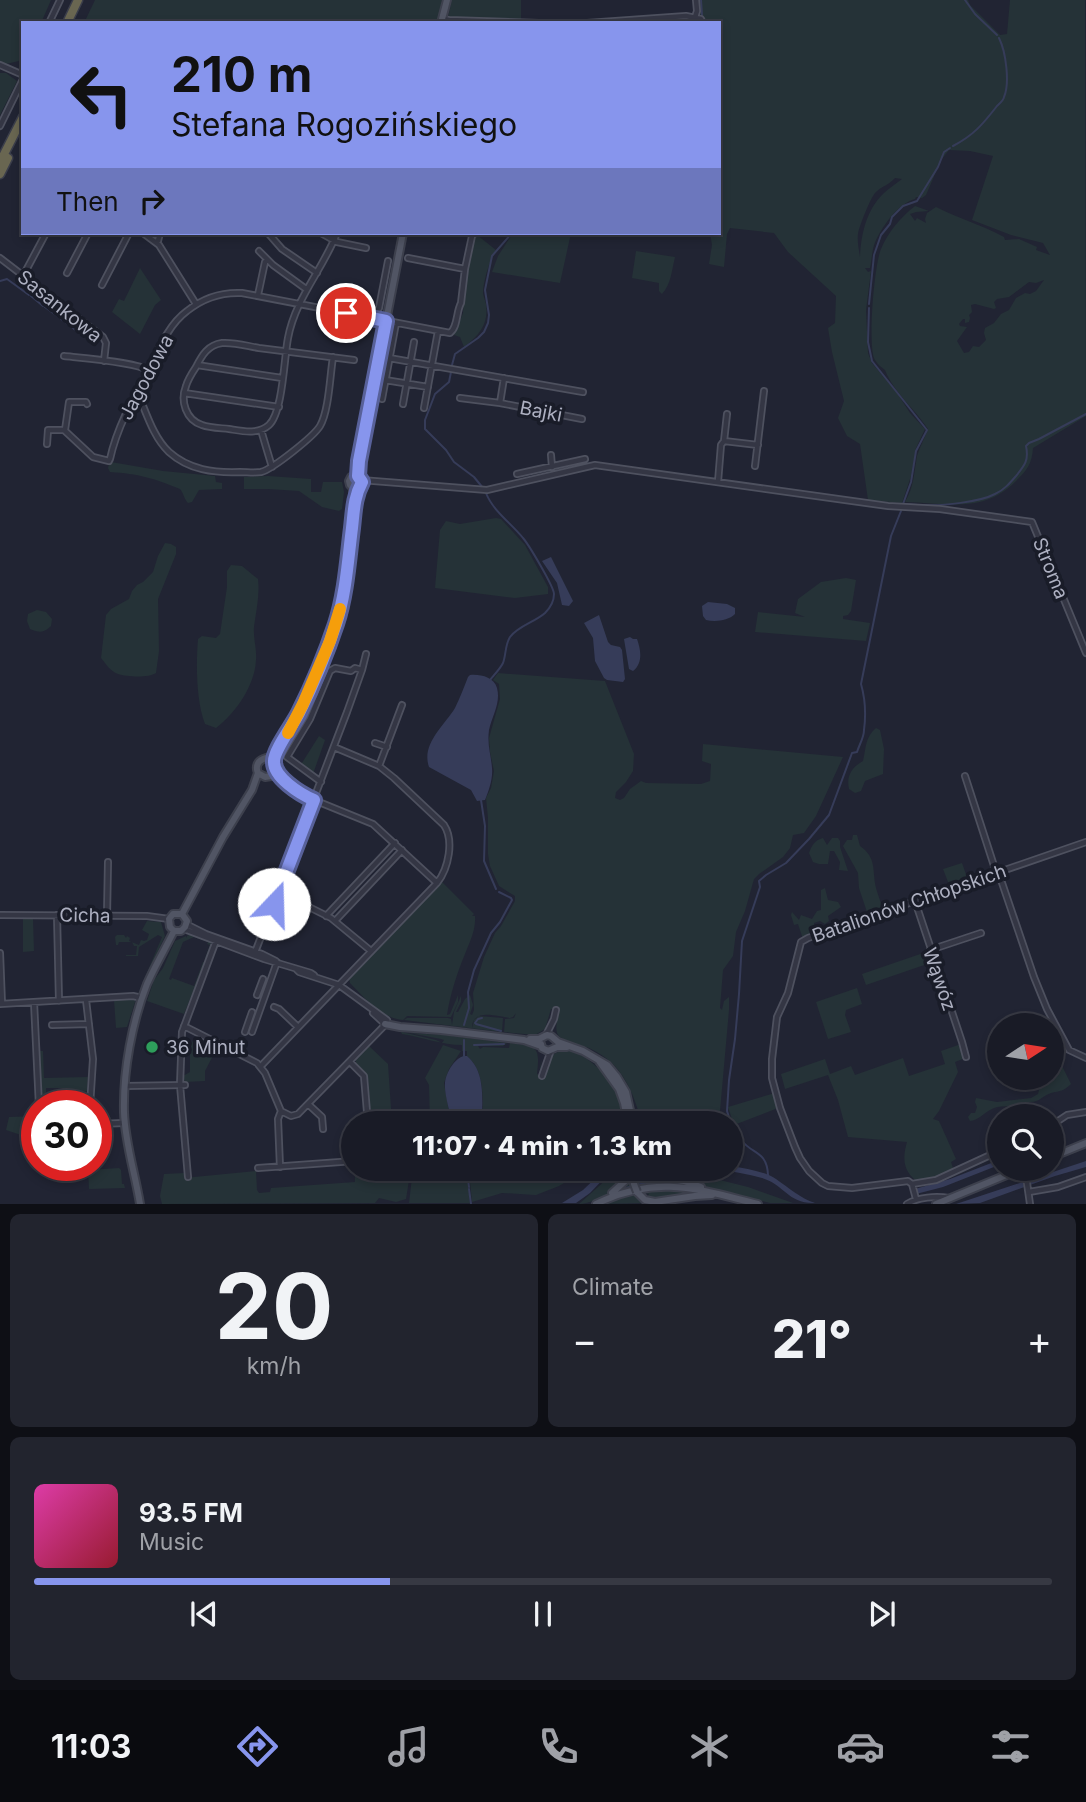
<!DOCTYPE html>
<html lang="en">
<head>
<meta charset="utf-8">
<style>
  :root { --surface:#191b26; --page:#22242e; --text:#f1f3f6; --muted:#9fa1a7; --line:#373943; --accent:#8795ed }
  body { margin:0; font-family:Inter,sans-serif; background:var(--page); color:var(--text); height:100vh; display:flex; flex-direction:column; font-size:26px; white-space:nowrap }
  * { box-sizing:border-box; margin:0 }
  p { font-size:23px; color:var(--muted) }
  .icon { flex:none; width:38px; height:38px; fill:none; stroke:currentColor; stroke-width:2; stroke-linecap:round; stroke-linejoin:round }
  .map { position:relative; height:1204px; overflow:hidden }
  .panel { display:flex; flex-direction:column; gap:10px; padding:10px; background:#0e0f15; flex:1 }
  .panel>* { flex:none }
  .banner { position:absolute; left:21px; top:21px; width:700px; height:214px; border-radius:0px; box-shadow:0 4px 10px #0003,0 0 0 2px var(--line); background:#8795ed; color:#111; overflow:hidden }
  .needle { width:46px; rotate:78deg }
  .buttons { position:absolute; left:987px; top:1013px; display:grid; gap:14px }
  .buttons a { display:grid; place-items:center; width:77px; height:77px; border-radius:50%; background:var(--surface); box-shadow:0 4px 10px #0003,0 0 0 2px var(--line); font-size:35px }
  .speed { position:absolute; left:21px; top:1090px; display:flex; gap:14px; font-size:35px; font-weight:700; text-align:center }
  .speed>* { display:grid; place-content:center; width:91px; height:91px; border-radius:50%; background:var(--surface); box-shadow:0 4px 10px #0003,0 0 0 2px var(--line); line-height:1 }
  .speed .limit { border:10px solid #d22; background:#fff; color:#111 }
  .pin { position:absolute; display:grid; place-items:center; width:60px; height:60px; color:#fff; margin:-30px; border:4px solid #fff; border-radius:50%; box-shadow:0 2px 7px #0007 }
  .me { position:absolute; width:77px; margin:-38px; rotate:21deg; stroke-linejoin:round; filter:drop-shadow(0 0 5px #0008) }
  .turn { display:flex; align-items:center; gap:24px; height:147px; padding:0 35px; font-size:32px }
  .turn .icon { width:91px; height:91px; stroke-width:2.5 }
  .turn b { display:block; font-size:49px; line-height:60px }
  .then { display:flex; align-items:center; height:66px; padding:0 35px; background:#0003; gap:14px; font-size:26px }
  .big { font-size:52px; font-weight:800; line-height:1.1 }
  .panel .card { flex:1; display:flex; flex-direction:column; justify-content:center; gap:10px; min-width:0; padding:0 24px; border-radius:10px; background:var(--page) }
  .panel .dial { align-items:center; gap:0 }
  .dial b { font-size:91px; line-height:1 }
  .song { display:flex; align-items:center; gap:21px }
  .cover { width:84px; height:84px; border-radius:10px; background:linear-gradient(135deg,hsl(320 70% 55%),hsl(350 70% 35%)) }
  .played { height:7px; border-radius:4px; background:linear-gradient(90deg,var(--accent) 35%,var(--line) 35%) }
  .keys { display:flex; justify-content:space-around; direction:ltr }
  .heat { display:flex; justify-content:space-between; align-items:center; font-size:38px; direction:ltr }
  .panel .tiles { flex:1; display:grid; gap:10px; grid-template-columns:1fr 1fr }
  .card:last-child { grid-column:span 2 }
  .trip { position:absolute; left:341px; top:1111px; width:402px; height:70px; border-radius:35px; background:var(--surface); box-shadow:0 4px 10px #0003,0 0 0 2px var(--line); font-weight:800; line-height:70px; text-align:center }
  .tab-bar { display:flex; height:112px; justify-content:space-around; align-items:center; background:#0a0b0f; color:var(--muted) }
  .tab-bar .icon { width:49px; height:49px }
  .tab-bar .selected { color:var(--accent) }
  .tab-bar b { font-size:32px; color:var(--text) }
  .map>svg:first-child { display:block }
  .green { fill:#253237; fill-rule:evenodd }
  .water { fill:#363c59 }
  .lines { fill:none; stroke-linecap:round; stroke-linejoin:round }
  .stream { stroke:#363c59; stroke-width:2 }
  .minor-casing { stroke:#4e515f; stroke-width:8 }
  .major-casing { stroke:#3d404d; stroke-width:10 }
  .highway-casing { stroke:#3b3e4b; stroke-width:11 }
  .minor { stroke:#343644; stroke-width:4.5 }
  .major { stroke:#515564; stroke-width:6 }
  .highway { stroke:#696651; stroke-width:8 }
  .major-bridge-casing { stroke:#3d404d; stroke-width:10; stroke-linecap:butt }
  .major-bridge { stroke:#515564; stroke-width:6 }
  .route-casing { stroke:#58619a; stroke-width:18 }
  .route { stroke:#8795ed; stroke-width:12 }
  .slow { stroke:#f59e0b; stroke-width:12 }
  .leisure-dot { fill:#2e9e5b; stroke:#191c28; stroke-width:2.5 }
  .labels { text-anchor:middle; stroke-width:7; stroke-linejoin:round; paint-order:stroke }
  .street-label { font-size:19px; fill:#adb0c1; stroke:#191c28 }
  .poi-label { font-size:19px; fill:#adb0c1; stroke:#191c28; text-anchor:start }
</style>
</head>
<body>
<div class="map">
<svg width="1086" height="1204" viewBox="0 0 1086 1204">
  <rect width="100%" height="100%" fill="#212433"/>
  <path class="green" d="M0,0H51L41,23H23V60L6,64L0,61Z
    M95,0H442L438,23H84Z
    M452,0H521V19L448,17Z
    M700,0H968L970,5L1000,35L1007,34L1010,0H1085L1086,416L1033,448C1032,464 1027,470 1016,481C984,514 946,503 905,502C914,487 914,473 917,456C920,446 925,438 928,429C915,409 894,393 885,370C881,367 876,363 874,358C868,342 874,266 881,249C888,232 901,217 915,206L929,211L916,212L910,214L915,221L917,218L926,223L925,219L927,213L936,207C958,218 982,225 1004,237L1005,240L1019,239L1037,247L1036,250L1050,255L1043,243L1011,235L972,220L993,156L970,151L949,150L941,160L926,195L922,198L916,197L915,199C898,204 884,224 876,240C872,248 872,259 870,268H865L868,272L871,271L866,310L868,353L872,363L897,393L910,413L925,429L916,448L911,476L902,503L868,500L860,444L847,436L838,418L844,401L832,352L828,328L835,323L836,296L788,252L774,233L730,228L727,234L724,267L709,264L712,245L710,233H719V23H703L699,14ZM895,178L902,179C896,184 889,188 884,193C866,210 861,235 860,257C859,250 857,241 858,234C859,227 871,196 876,192C882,186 889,185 895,178ZM1044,280L1036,291L1030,294L1025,293L1016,298L1009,310L1001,314L994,323L985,328L984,333L986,340L979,347L973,346L969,352L964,353L957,341L967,327L960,326L959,324L963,319H965V323L969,322L970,318L969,315L972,312L971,305L975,304L994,309L996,308L994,302L997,299L1009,297L1029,282L1036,283Z
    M0,73H6L17,81L0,115Z
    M513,233H571L560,283L492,272L498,256Z
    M477,235L496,250C490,260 483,281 483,293C483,295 486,303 486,304C489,325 478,336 464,347L460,337L454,335L463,313L465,283L474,239Z
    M636,251L675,257C672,269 671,285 662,294L659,291V283L632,278Z
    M140,268L161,300L155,305L140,334L112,312L119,299L124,301Z
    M111,462L163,471L215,476L216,482L222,483V489L199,490L192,502L188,503C184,499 184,494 180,489C153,478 139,474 110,472L108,468L109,464Z
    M268,476L311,479V492H321L323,482H342L344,492L342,509L339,511L322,507L299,491L268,489H244V477Z
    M496,518L501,519L525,545L548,587V594L515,598L435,588L440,530L446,521L460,524Z
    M165,543L171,544L176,547V554L158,599L159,651L156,673C149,678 127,677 118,674C110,671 106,664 101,658L106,615L111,609L129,599L132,591L137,585L143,582L153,572L158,556Z
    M231,565L242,566L258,579C260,595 256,611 254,627C253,638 257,649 256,660C255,685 236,713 216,728L205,724C196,701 196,664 198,639L202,636L216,638L220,634L227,587V571Z
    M846,578L856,580L851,611L848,615L843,616V619L870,623L866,641L755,632L758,612L805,617L795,613L798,599L821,582Z
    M37,610L46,612L52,619L51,626C44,633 40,633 30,629L27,621L28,614Z
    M498,673L605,681L634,754L633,771L626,782L616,792L615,798L620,800L624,798L630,789L641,781L646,783L701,784L710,781L711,764L702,761L703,744L843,757L816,816L804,833L793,835L790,848L783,857L759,874L754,879L745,911L736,932L733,956L723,970L720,1008L722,1010L724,1001L729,997V1010L720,1111L721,1123H642C633,1092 623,1064 591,1049C583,1045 565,1042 560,1037C553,1031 558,1019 559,1011L554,1010L549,1028L553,1010L551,1009L545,1029L535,1035L504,1032L505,1019L514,1018L516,1013L513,1017L510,1018C496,1016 472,1008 472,1028L474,1020L479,1016L503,1018L502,1032L404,1020L407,1018H448L451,1019L452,1025L454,1012L461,996V1002L456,1012H458L465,999L470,995L473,1005L470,1014L472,1015L474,1010L473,993L484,957L495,933L501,926L515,901V896L499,886L490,866L488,854V818L486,798L491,788L494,771L490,752L489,738L500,699L499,684L493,680Z
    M876,728L880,730L884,749L883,774L865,781L861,791L855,793L849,789C846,776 852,767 863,761C866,748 865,737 876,728Z
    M319,736L325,740L313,774L300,766Z
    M853,835H857L860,846C877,858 872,870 876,888C878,895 881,903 883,910L868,915L859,888L858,873L843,846L847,840H852Z
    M823,838L827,845L832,838H838L840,841V847L848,871L839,870L840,862L834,851H830L828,864H819L813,862L809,853C812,845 815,840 823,838Z
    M962,863L968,880L950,887L943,869Z
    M441,881L474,914L472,916H475C476,930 470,941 465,954C457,973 450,995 447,1015L450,1014L458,995V1002L451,1017L407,1016L403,1020C380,1018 365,998 350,983L349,979Z
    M825,888L828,900L838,902L841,907L828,916L829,921L825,924L820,921L814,923L815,930L803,939L798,924L794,925L791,915L792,912L799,920L801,915L812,919L817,911L821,910V890Z
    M23,919H33L34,951L23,952Z
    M147,921L161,922L165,936L138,994L162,937L158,935L139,947L138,956H126V955H136L137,946H134L132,942H119L118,945H116L115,937L117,935H124L126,938L127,936L130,938L129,941L139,945L141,940L144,941L147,940L149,934L142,930Z
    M190,934L210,942L212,945L207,957L205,958L210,945L207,944L208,942L194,937L183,942L169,979L171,980L172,978L194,986L203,962H205L184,1014L147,1001L154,980L163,968L175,941L186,936L187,938V936Z
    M929,951L933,962L866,985L862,974Z
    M857,988L862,1004L846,1010L845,1015L851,1032L828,1039L816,1002Z
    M136,999L127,1027L116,1028L114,1000Z
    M385,1028L436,1040L442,1043L444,1040L441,1039L409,1033L444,1035L507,1043L503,1046H478L480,1049L483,1047L509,1048L510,1043C538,1047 540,1046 537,1074L539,1075L542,1057L540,1075L544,1076C549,1058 551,1049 572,1051L564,1049C589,1048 615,1078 622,1102C623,1109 624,1116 625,1123H622C623,1091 604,1063 573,1051C576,1053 583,1056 587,1059C608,1074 624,1097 621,1123H483C482,1100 486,1072 467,1056V1051H462V1045C442,1045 422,1037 402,1034L401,1032Z
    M195,1037L217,1048L205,1071V1081L185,1082L183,1076L190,1072V1046Z
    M961,1044L965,1058L955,1062L958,1072L939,1111L933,1119L939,1121L956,1159L951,1162L954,1171L937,1178L915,1180C902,1169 903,1156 907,1142L848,1137L838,1100L828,1075L785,1089L781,1074L825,1059L830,1074L851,1066L855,1075L903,1058L909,1076L945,1064L941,1051Z
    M443,1045L461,1051L449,1069L444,1083L451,1123H430L429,1085L425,1078Z
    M369,1046L388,1064L392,1123H371L368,1079L364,1071L356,1063V1060Z
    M39,1051H43L44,1078L88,1077L87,1091L62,1093V1088H46L47,1106L41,1105Z
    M1058,1058L1071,1084C1064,1091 1060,1091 1051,1093C1042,1096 1039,1103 1029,1102L1030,1107L1022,1112L1019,1108C1010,1106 998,1105 990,1110C983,1114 978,1120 970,1121L968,1117L971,1113H975L977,1107L975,1102L976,1098L997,1102L1031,1098L1038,1094L1042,1078H1052V1062Z
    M775,1093L778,1108L734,1125L728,1107Z
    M37,1116V1136H24L6,1130L9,1117Z
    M119,1168L121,1170L122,1184H124L125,1188L89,1189L88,1170Z
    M355,1169H368L370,1181L394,1180L393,1169H409L410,1174L406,1199L396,1202L379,1198L375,1203L162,1204L160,1196L164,1174L184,1173V1178L256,1171L257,1190L259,1193L270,1192L271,1188L355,1182Z
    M413,1169H447V1175L467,1173L470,1203H409Z
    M486,1169H587L559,1186L536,1195L502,1193L472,1202L469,1172Z
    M618,1169H628C622,1188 598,1203 579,1204Z
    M631,1169L637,1184L643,1179L642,1178L636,1177L637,1169H645L697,1187L672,1184H654L652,1182L617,1192Z
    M650,1169H659L670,1174L708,1177L748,1187L793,1203H770L660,1175Z
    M683,1189L701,1194L661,1200L647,1198L649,1194L640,1192L635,1193L640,1200L647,1203L600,1204L639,1190Z"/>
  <path class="water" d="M551,557L573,601L569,606L562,605L557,583L542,561Z
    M708,602L727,604L735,608V614C728,621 715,622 706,620L703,616L702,606Z
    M599,615L608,642L611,645L620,647L622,650L625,679L623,682L607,680L604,678L595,661L593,638L584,623Z
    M630,637L633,639H637C641,650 643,663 633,671L629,669L624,639Z
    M470,675C480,674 494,677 497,688C501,703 492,716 489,730C487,745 491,755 492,768C493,779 489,790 485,800L477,801L471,790L429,767C421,744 444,726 455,708C460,698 464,687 468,677Z
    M464,1056H467C486,1072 482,1100 482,1123H452C450,1112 444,1094 445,1083C446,1072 455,1058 464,1056Z
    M999,1160V1165L943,1187L916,1194L915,1189L950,1179Z
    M1086,1161V1167L1055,1176L980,1203L956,1204Z
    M732,1166C746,1169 764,1171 776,1179C789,1188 800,1198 815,1203C788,1204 785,1185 762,1178C748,1174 732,1171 718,1170C701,1169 684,1174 668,1169H732Z
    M605,1169H613L590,1193L576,1203H562L583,1190Z"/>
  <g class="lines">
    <path class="stream" d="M701,0L702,15
      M965,0L975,14L997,35
      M953,146C974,135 983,124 997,106C999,104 1004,100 1004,97C1010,83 1006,52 999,38
      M0,281L7,279L29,295
      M31,296L43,306
      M869,304L874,255L881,235L890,224L892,217L903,206L917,201L938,167L944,152L950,148
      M45,307L60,318
      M869,308L868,342L872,361L927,430L916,451L911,482L903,504L918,505
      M61,319L73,328
      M74,329L82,335
      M452,365L455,354L478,338L484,332L488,323L489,315L485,290L492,256L512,233
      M451,372L449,382L435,394L425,420V429L446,450L454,462L474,477L483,488
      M486,493C493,511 511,523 523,538C529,545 554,587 554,594C554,602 551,607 545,613C535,622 518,626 510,637C505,645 506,655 503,663C500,669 494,675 490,680
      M924,505C942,506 980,502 995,494C1004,490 1010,483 1016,476C1025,465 1029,460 1026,446L1029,443L1039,439L1086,414
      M481,800L485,826L484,861L496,889
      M475,1023L478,1019L482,1018
      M476,1024L501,1031
      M464,1025L469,1008L468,992L474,970L491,933L500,922L512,900L511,898L499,892
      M464,1040V1056
      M474,1045L504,1044
      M731,1124L727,1111L729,1080L735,1039L739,994L742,941L760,887L759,881L766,875L786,863L809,839L829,815L852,753L857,752C859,745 864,738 864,730C866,715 865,698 861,684L891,536L901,511
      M732,1125C734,1130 737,1136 741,1140C753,1155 767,1151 768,1175
      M641,1169L646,1181
      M467,1171L469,1187
      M637,1185L653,1181
      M469,1189L471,1204
      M623,1189L632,1186"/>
    <defs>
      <path id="minor" d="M442,19L449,20L539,23
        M49,23L60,0
        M587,23L686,16L701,19L703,23
        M693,23L697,11L696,0
        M0,65L23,75
        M0,126L23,79
        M143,233L159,245L196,304
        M268,233L282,249L317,273
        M321,233L337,242L366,248
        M337,233C323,269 295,299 288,338C284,358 283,412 269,425C258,435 242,431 229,429C220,428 210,428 202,425C186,420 180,401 186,386C188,379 192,373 196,367C202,355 208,345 222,343C234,342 247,346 259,348C291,352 322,356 354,360
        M156,242L158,241L160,233
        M259,251L273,265L306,289
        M0,258L103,337L106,343L104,361
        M408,258L465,269
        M67,273L88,233
        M23,276L46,233
        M102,285L129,233
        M258,295L265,262L268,260
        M373,318L375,313L379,308L388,261
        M64,356C83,358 135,362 148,370
        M389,358L583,392
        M197,365L282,378
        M385,380L428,387
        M184,393L279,407
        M136,394L139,396C147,415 154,438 169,452C189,470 214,473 240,472C247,472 254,473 261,472C273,469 314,436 320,426C329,411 330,375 333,357
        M460,398L500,403L582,419
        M382,399L396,323
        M500,403L504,378
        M403,404L414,342
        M424,408L438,331
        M65,430L69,402H86L87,404
        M261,430L272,467
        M724,441L758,445
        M47,444L48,430H64L93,457L109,461
        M551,455L552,467
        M110,459C117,427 133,399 149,370C159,349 168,325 187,311C203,298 222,292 242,293L450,333C458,327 456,312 461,303L465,269L472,236L475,233
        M755,466L764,391
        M517,474L585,459
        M361,480L487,490L595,465L888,506L940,509L1032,522L1086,653
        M718,482L721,445L724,441L727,414
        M375,743L387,747
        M334,747L379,766L394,778L444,825C454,840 449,868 437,883
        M379,766L402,705
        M965,776L996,872
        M321,782L287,757L310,719L330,671L335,668L351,671L355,668L362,670
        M998,871L1034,977L1047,1009L1069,1050L1086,1058
        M279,892L331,918L371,951
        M915,901L962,1042L966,1057
        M0,915L147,916L169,919
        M57,915L59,1001
        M107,915L108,862
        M326,916L395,843
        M335,921L402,850
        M186,924L206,934L262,954L276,961
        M184,929L264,959L311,973L314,975
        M930,950L981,933
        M0,953L2,1004
        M254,955L347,712L362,670L366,654
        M257,995L263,979
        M86,1000L93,1059L90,1106
        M34,1002L39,1106
        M0,1004L133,996L142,998
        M274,1007L279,1009L298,1027
        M373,1013L385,1024
        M52,1025L89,1024
        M184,1026L257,1063L265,1073L281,1111L291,1116L298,1114L383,1027L387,1020L339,985L299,972L296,969
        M245,1032L252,1012
        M252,1032L277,962
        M546,1035L554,1019L556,1010
        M350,1062L364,1076L368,1124
        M261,1066L437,883L373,824L309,798L287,784L275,770
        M542,1076L551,1050
        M125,1086L185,1085
        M309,1105L322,1117L323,1129
        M96,1124L125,1123
        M1052,1125L1067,1115L1086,1112
        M999,1151L936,1180L912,1184L908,1181L852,1188L828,1186L822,1183L809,1171L800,1158L795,1147L780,1108L772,1078V1059L777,1017L788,993L801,942L808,938L1086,842
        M280,1167L278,1119L281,1111
        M258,1168L354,1161
        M1025,1169L1030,1204
        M188,1177L180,1085L182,1032L217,938
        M912,1184L916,1199
        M1029,1192L1058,1187L1086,1177
        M907,1204C918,1197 936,1196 949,1198"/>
      <path id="major" d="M441,23L447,0
        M358,476L359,461L403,233
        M353,495V488L350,485L349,481L351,477L356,476L360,479L361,484L359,487L354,488
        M273,762L278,750L303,704L337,621L343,594L357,488
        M182,914L223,837L252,790L258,773C255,766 258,760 266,758L273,762L275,770L271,776L265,777L258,773
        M174,931L170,927L169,919L173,914H182
        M174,931H181L185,927L187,921L182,914
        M385,1024L400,1027L441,1030L524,1040L541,1046
        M530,1039H539L547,1035L551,1036L558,1042L583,1051L607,1065L617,1077L626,1092L633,1124
        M541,1044L542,1048L548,1051L557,1047H567
        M599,1061L619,1089L624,1103L628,1124
        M1052,1157L1086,1143
        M647,1169L660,1177L684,1181L701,1187
        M634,1184L635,1169
        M637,1192L645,1200L655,1202L695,1196L712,1195
        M612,1193L625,1181L630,1169
        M140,1204C135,1173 125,1143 124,1112C123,1071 132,1022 147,984C155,966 165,949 174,931
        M596,1204C657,1174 697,1189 758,1204
        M936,1204L1021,1169"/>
      <path id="highway" d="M67,23L78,0
        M0,162L23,117
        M0,174L8,158"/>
    </defs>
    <use href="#minor" class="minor-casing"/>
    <use href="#major" class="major-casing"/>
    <use href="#highway" class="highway-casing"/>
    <use href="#minor" class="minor"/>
    <use href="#major" class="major"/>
    <use href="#highway" class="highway"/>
    <defs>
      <path id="major-bridge" d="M634,1184L637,1192"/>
    </defs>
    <use href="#major-bridge" class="major-bridge-casing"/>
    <use href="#major-bridge" class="major-bridge"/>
  </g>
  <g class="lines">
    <defs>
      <path id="route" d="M274,904L314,800C300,794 273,777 274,761C274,750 293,725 299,713C313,685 326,654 336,624C346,594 348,559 352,528C354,510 354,497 362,482L358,476L359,461L386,321L346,313"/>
    </defs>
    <use href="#route" class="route-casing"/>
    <use href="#route" class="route"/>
    <path class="slow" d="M288,733L303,704L330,641L340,609"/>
  </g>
  <circle class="leisure-dot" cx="152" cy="1047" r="7"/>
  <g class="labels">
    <g class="street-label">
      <text transform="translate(60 306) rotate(39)" y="7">Sasankowa</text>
      <text transform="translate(146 377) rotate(-62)" y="7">Jagodowa</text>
      <text transform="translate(541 411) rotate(11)" y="7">Bajki</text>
      <text transform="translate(1051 568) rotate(68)" y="7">Stroma</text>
      <text transform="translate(909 903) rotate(-19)" y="7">Batalionów Chłopskich</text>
      <text transform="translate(85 915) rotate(1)" y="7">Cicha</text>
      <text transform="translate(940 979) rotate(71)" y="7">Wąwóz</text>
    </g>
    <g class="poi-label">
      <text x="166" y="1054">36 Minut</text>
    </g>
  </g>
</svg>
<div class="buttons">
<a><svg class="needle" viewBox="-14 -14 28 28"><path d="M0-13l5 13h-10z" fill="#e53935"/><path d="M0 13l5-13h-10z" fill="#9fa1a7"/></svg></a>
<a><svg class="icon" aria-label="search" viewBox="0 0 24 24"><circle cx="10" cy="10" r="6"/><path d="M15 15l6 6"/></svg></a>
</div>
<div class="speed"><div class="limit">30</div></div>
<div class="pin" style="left:346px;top:313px;background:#d93025"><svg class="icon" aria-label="arrive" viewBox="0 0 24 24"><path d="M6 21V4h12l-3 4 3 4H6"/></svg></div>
<svg class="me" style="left:274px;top:904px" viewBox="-20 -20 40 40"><circle r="19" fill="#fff"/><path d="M0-13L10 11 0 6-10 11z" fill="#8795ed"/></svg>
<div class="trip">11:07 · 4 min · 1.3 km</div>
<div class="banner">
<div class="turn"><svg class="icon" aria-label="left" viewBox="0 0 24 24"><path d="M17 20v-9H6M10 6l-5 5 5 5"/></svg><div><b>210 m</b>Stefana Rogozińskiego</div></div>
<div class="then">Then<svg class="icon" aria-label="right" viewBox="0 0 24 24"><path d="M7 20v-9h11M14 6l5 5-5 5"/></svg></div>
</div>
</div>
<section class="panel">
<div class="tiles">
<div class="card dial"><b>20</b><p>km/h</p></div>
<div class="card"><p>Climate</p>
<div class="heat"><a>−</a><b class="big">21°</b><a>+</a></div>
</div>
<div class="card">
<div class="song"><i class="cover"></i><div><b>93.5 FM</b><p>Music</p></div></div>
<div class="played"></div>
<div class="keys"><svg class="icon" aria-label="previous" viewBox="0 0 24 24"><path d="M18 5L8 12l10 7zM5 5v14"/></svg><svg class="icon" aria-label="pause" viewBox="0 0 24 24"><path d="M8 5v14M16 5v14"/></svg><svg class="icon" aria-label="next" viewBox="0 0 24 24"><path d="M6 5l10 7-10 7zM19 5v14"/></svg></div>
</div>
</div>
</section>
<nav class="tab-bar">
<b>11:03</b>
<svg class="icon selected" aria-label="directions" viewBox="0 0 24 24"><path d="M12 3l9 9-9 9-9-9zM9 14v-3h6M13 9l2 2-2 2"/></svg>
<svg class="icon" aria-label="music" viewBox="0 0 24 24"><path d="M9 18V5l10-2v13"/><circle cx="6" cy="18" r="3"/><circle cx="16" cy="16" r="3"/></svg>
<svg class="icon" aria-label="phone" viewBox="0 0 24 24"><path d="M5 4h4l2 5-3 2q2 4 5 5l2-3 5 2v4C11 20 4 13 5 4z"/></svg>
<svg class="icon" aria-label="climate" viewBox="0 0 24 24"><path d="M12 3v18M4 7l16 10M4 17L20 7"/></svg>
<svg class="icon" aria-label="car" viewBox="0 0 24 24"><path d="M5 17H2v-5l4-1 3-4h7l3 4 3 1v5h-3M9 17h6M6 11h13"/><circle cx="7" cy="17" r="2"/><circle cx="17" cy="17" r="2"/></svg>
<svg class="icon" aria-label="filters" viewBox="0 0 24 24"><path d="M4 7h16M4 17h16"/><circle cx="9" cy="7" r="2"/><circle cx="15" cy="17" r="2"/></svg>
</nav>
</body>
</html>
